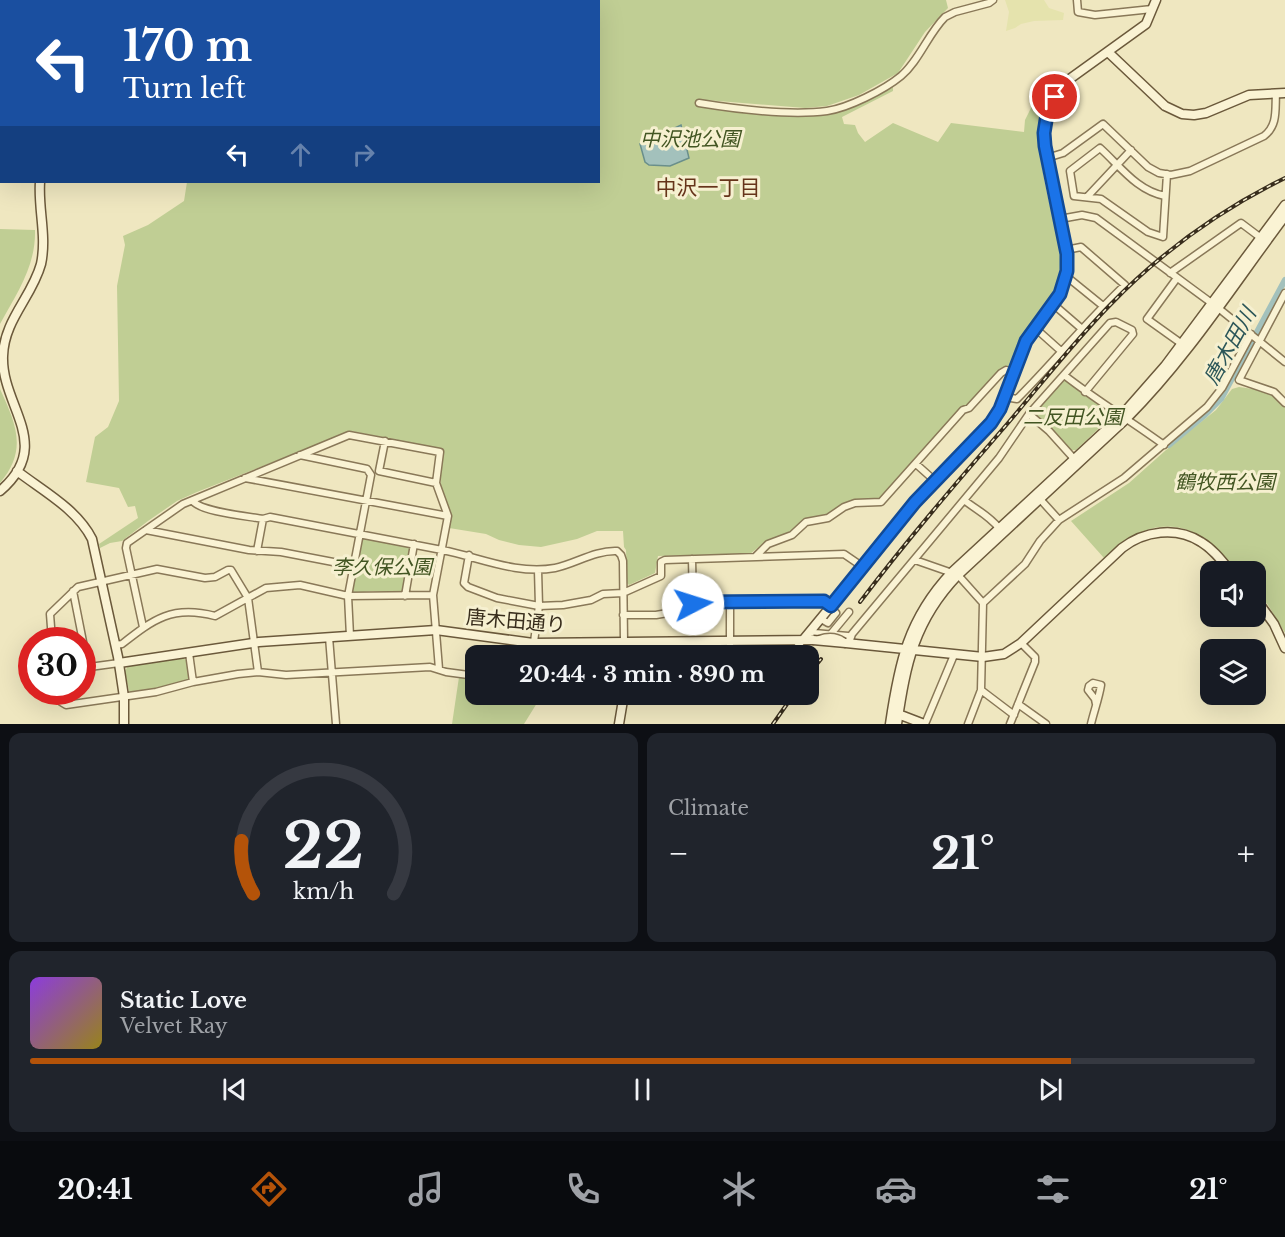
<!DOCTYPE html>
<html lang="en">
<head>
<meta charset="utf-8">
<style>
  :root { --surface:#171b24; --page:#20242c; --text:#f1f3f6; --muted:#9ea1a6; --line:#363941; --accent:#b45309 }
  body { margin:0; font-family:"Libre Baskerville","Noto Sans JP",serif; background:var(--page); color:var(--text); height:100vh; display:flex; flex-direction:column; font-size:22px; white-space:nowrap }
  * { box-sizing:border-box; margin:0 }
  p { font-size:20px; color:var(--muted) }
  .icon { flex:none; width:33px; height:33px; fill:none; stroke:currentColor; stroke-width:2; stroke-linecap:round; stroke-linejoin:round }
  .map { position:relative; height:724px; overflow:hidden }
  .drawer { display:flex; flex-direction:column; gap:9px; padding:9px; background:#0d0f14; flex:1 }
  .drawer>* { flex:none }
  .guide { position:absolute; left:0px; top:0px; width:600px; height:183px; box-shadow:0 6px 24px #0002; background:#1a4fa0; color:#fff; overflow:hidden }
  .tools { position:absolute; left:1200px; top:561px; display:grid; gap:12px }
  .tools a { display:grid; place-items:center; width:66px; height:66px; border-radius:12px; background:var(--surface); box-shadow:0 6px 24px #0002; font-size:30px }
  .speed { position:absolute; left:18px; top:627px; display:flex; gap:12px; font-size:30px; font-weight:700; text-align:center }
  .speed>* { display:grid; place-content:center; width:78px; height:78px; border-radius:50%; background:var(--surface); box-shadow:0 6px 24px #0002; line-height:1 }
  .speed .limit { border:9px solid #d22; background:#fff; color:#111 }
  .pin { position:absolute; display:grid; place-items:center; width:51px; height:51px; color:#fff; margin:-26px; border:3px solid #fff; border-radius:50%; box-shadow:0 2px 6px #0007 }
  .me { position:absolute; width:66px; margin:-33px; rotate:85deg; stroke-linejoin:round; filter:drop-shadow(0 0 4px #0008) }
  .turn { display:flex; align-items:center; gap:21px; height:126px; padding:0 24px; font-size:27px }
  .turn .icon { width:78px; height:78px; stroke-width:2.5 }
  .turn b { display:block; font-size:42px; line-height:51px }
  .lanes { display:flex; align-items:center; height:57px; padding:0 24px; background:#0003; justify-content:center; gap:30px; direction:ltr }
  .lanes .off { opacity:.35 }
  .big { font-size:45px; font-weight:800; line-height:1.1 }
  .drawer .card { flex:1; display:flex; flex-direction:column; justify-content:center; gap:9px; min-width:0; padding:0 21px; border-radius:12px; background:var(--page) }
  .drawer .dial { align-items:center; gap:0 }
  .dial svg { height:156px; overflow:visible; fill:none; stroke:var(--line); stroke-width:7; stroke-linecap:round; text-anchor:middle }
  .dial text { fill:var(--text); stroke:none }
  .song { display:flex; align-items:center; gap:18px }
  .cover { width:72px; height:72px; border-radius:9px; background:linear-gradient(135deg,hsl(270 70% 55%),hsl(50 70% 35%)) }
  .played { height:6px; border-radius:3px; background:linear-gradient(90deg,var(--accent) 85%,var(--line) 85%) }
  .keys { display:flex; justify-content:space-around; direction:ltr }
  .heat { display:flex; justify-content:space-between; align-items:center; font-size:33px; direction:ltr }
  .drawer .tiles { flex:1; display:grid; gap:9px; grid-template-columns:1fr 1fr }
  .card:last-child { grid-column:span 2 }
  .trip { position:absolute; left:465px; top:645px; width:354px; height:60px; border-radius:12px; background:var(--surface); box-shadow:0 6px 24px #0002; font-weight:800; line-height:60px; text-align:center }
  .dock { display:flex; height:96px; justify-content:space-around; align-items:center; background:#090b0e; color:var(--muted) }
  .dock .icon { width:42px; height:42px }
  .dock .selected { color:var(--accent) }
  .dock b { font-size:27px; color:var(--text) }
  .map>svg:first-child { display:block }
  .farmland { fill:#e5e3ad }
  .green { fill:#c0ce94 }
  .water { fill:#a3c1bc; stroke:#6a8f8b; stroke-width:1.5 }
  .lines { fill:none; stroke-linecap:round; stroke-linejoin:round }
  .stream { stroke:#6a8f8b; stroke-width:1.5 }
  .canal { stroke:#a3c1bc; stroke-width:6 }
  .street-casing { stroke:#897858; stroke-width:9 }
  .secondary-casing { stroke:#6b593b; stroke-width:11 }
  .street { stroke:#faf3d4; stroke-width:6 }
  .secondary { stroke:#faf3d4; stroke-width:8 }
  .rail-casing { stroke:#382d1c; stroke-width:4 }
  .rail { stroke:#f6f0d0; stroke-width:1.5; stroke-dasharray:4.5; stroke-linecap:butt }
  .street-bridge-casing { stroke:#897858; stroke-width:9; stroke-linecap:butt }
  .secondary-bridge-casing { stroke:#6b593b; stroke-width:11; stroke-linecap:butt }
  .street-bridge { stroke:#faf3d4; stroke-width:6 }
  .secondary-bridge { stroke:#faf3d4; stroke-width:8 }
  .route-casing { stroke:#114b97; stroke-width:15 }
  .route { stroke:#1a73e8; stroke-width:10 }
  .labels { text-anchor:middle; stroke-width:6; stroke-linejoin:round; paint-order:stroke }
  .park-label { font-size:20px; font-style:italic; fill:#425522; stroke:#f6f0d0 }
  .street-label { font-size:20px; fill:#382d1c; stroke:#f6f0d0 }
  .neighbourhood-label { font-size:21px; fill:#66341a; stroke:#f6f0d0 }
  .water-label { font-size:21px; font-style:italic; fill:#2b5658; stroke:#f6f0d0 }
</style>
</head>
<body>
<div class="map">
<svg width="1285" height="724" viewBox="0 0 1285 724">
  <rect width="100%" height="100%" fill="#efe7c0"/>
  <path class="farmland" d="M1005,0H1044L1049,8L1064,13L1063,20L1034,21L1021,24L1015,28L1006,31L1009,12Z"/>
  <path class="green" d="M245,0H946L948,8L925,32L898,73L859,95L827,106L805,108L706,100L705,108L774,114L816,115L867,99L893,86V91L842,117L844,124L855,125L858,133L865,142L893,123L938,142L951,123L1024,132L1025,120L1037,96L1048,98C1027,139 1052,208 1061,251C1066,287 1048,300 1029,326C1020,338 1015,354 1010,368L1005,367L1000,370L880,500L854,501L830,514L804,519L790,533L766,541L750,554L658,556L655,573L629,585L627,583L626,550L624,547L623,531H597L577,539L541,547L519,545L499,540L486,534L449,528C453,506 444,506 441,487C439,475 443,461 444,449L351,431L197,492L177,501L148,521L122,541L110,543L100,548L99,544L138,518L135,506L128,507L119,488L86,482L95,437L108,427L119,401L117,286L125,245L123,236L148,225L184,201L187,182H598V2L245,1Z
    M0,229L35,230C36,266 17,293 0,324Z
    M1062,380H1066L1085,395L1113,412L1112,416L1076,450H1070L1051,429L1035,416L1034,411Z
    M1239,387C1261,390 1268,390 1285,406V633L1268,605L1256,591V572L1237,571C1226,559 1215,545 1200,536C1165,515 1131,532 1104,558L1071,521L1129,483L1166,450L1216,410L1232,389Z
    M0,389C16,424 28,450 0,483Z
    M361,538L411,547L403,591L400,593L373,591L354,593L351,589Z
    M183,658L186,660L189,679L186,682L132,693L129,691L125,671L128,666Z
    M459,677L475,679L476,694L542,695L524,724H452Z"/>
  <path class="water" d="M681,125L689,158L670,166L649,165L645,162L640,144Z"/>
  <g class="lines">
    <path class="stream" d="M24,2L25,0
      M0,96L2,93"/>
    <path class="canal" d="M1169,445L1205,415L1221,399L1285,280"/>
    <defs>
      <path id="street" d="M1077,0L1078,12L1095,15L1152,9
        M18,2L19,0
        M0,34L2,31
        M699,103C736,109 789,116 827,111C848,108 884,90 901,76C919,61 928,34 945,17L955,12L989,3L993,0
        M1047,158L1063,153L1103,124L1148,167L1159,173L1171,175L1190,171L1264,136C1278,125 1275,110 1276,93
        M1165,196C1137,191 1120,166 1100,148L1070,171L1074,196L1101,199L1148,232L1163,237L1167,174
        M1087,197L1131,150
        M1060,219L1082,215L1096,218L1217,307L1285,362
        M1170,273L1241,223L1261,238
        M1066,276L1103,306
        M1177,278L1147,319L1182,344
        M1285,293L1239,380L1274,392L1285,403
        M1053,304L1082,329
        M1034,327L1062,352
        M1064,375C1096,400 1131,421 1164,445
        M1029,414L1049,431L1076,461
        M385,441L379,471L436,483
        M300,455L367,469L371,475L348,596L350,636
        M916,464L934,480
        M245,478L448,516
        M1040,499L1059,520
        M964,500C978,511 987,514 999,528
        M193,501C201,512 247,516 263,519L270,517L442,550C479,557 516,575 555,568C575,564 595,550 617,551L621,555L623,561L624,642
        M146,530L249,550L281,552L354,566
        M257,551L263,519
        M469,555L464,583L468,587L497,598L539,606L563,605L591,600L603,594L623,593L661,576V562L665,560L844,554L863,567
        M755,557L768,544L792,535L806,522L828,518L844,507L855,503L881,502L963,410L969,408L1001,373L1006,370L1013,372
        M692,559L693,604
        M915,560L958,575L983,603
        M73,591L88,667
        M405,596L414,544
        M730,602V656
        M831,606C864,569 891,529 924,492C945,468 976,446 994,419C1011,394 1014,361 1029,335C1047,304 1072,291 1066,250L1081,247L1125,285C1087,321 1054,362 1017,399L1005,397
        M623,615H656L679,611L702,602L824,601L836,613L828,623L821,619
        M143,627L126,548L127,543L183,504L349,435L440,452L436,483L448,516L433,595L439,669
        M814,633L848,636
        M830,635L849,612
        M329,637L336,724
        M52,640L50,614L78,587L157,569L205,578L215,577L228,570H231L248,598L258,672
        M569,643L570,656
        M849,643L852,634L999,458L1029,414L1110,323L1116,322L1132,330L1133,334L1085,392
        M116,645L122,644C154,619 172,605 215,616L266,588L300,585L348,596L433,595
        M189,653L193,682
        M532,656L539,606L538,570
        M789,656L803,640
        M82,668L119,663
        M981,690L1014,715
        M60,692L61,702L66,705L156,692L193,682L238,674L258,672L286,675L430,667L446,672L476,676
        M1018,704L1046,724
        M925,724L954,655
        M968,724L981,690L983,603L1025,564L1040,541L1059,520L1124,478L1207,407L1222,388L1251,334
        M1010,724L1035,662V657L1021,643
        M1091,724C1094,711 1099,698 1101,685L1093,683L1089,686L1088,690L1095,699L1096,704"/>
      <path id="secondary" d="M183,2V0
        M1108,52L1165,106L1182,114L1194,115L1206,113L1249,95L1285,93
        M1066,250L1045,146V122L1050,107L1059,91L1071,78L1146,24L1156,0
        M17,471C43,491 77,509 92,539L118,657L124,697V724
        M0,491C55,444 1,407 3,356C4,320 32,297 41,264C47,236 38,209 40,182
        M1256,599L1274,624L1285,648
        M803,640L831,606
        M624,642V656
        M846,643L983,657L1004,654L1021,643L1122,548C1144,531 1176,526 1201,542C1213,549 1222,561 1231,572
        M119,663L259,642L436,630L533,643L813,640
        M898,714L924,724
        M619,724L624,694
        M890,724C899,663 908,619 951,573L1122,415L1165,366L1285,205
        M897,724C906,664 914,621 958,575L1127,418C1187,358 1234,284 1285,216"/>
    </defs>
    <use href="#street" class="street-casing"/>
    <use href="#secondary" class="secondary-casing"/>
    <use href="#street" class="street"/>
    <use href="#secondary" class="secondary"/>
    <defs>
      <path id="rail" d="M860,602C907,540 957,482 1008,423C1041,384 1073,343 1109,306C1159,254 1220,210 1285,178
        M808,675L821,659
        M773,724L794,694"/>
    </defs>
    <use href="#rail" class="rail-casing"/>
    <use href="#rail" class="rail"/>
    <defs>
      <path id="street-bridge" d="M819,639C828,636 836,636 843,641"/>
      <path id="secondary-bridge" d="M813,640L846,643"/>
    </defs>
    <use href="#street-bridge" class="street-bridge-casing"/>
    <use href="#secondary-bridge" class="secondary-bridge-casing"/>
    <use href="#street-bridge" class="street-bridge"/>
    <use href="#secondary-bridge" class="secondary-bridge"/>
  </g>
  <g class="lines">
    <defs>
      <path id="route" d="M693,604L702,602L824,601L831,606L915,502L991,423L1000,409L1026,341L1060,294L1067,271V254L1045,146L1044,133L1047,114L1055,97"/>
    </defs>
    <use href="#route" class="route-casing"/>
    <use href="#route" class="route"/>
  </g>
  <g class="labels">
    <g class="park-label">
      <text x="690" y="146">中沢池公園</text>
      <text x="1073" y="424">二反田公園</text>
      <text x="1225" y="489">鶴牧西公園</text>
      <text x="382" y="574">李久保公園</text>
    </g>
    <g class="street-label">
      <text transform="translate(516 621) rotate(5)" y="7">唐木田通り</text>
    </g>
    <g class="neighbourhood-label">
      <text x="708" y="195">中沢一丁目</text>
    </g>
    <g class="water-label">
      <text transform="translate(1230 346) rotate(-61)" y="7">唐木田川</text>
    </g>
  </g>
</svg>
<div class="tools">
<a><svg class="icon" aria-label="sound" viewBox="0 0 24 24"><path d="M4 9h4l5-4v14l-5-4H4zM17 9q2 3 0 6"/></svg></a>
<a><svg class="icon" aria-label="layers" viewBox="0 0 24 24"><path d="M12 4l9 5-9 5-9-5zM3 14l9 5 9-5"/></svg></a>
</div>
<div class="speed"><div class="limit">30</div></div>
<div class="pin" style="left:1055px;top:97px;background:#d93025"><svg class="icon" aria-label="arrive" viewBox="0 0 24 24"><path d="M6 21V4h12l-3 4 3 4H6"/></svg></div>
<svg class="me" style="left:693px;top:604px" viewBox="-20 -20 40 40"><circle r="19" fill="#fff"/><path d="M0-13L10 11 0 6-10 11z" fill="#1a73e8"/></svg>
<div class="trip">20:44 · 3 min · 890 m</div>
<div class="guide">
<div class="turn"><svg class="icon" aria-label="left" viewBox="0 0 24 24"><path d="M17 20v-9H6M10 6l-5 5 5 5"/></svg><div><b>170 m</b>Turn left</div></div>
<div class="lanes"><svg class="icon" aria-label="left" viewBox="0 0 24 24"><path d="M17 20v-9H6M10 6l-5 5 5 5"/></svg><svg class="icon off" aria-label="ahead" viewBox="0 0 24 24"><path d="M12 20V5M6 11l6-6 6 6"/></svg><svg class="icon off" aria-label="right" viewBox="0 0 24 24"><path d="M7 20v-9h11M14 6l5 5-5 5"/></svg></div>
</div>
</div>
<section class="drawer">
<div class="tiles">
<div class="card dial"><svg viewBox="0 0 100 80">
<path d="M14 69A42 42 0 1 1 86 69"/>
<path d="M14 69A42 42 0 0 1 8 42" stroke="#b45309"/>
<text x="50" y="56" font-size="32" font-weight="700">22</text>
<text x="50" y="72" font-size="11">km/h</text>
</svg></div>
<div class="card"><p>Climate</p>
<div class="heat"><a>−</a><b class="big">21°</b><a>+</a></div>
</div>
<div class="card">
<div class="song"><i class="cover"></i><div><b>Static Love</b><p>Velvet Ray</p></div></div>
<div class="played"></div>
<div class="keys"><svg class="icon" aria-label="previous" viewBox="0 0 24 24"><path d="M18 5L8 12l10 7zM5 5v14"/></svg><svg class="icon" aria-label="pause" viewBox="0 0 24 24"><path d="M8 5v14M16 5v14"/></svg><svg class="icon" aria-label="next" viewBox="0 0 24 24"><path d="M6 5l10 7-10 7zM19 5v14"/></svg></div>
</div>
</div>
</section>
<nav class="dock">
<b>20:41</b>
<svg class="icon selected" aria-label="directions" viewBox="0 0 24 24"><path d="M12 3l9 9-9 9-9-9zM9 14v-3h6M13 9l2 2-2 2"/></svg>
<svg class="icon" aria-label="music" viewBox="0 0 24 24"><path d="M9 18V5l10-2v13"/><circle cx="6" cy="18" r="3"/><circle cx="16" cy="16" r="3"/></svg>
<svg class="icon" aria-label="phone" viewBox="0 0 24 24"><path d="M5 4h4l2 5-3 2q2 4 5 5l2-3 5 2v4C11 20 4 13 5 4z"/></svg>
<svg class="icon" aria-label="climate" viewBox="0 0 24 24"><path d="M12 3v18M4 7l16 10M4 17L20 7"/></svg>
<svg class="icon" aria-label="car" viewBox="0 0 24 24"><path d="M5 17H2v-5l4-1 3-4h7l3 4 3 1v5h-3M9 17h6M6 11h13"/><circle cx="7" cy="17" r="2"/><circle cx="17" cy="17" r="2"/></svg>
<svg class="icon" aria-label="filters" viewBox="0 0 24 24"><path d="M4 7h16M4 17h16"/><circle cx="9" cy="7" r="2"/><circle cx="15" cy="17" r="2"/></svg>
<b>21°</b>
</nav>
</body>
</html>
